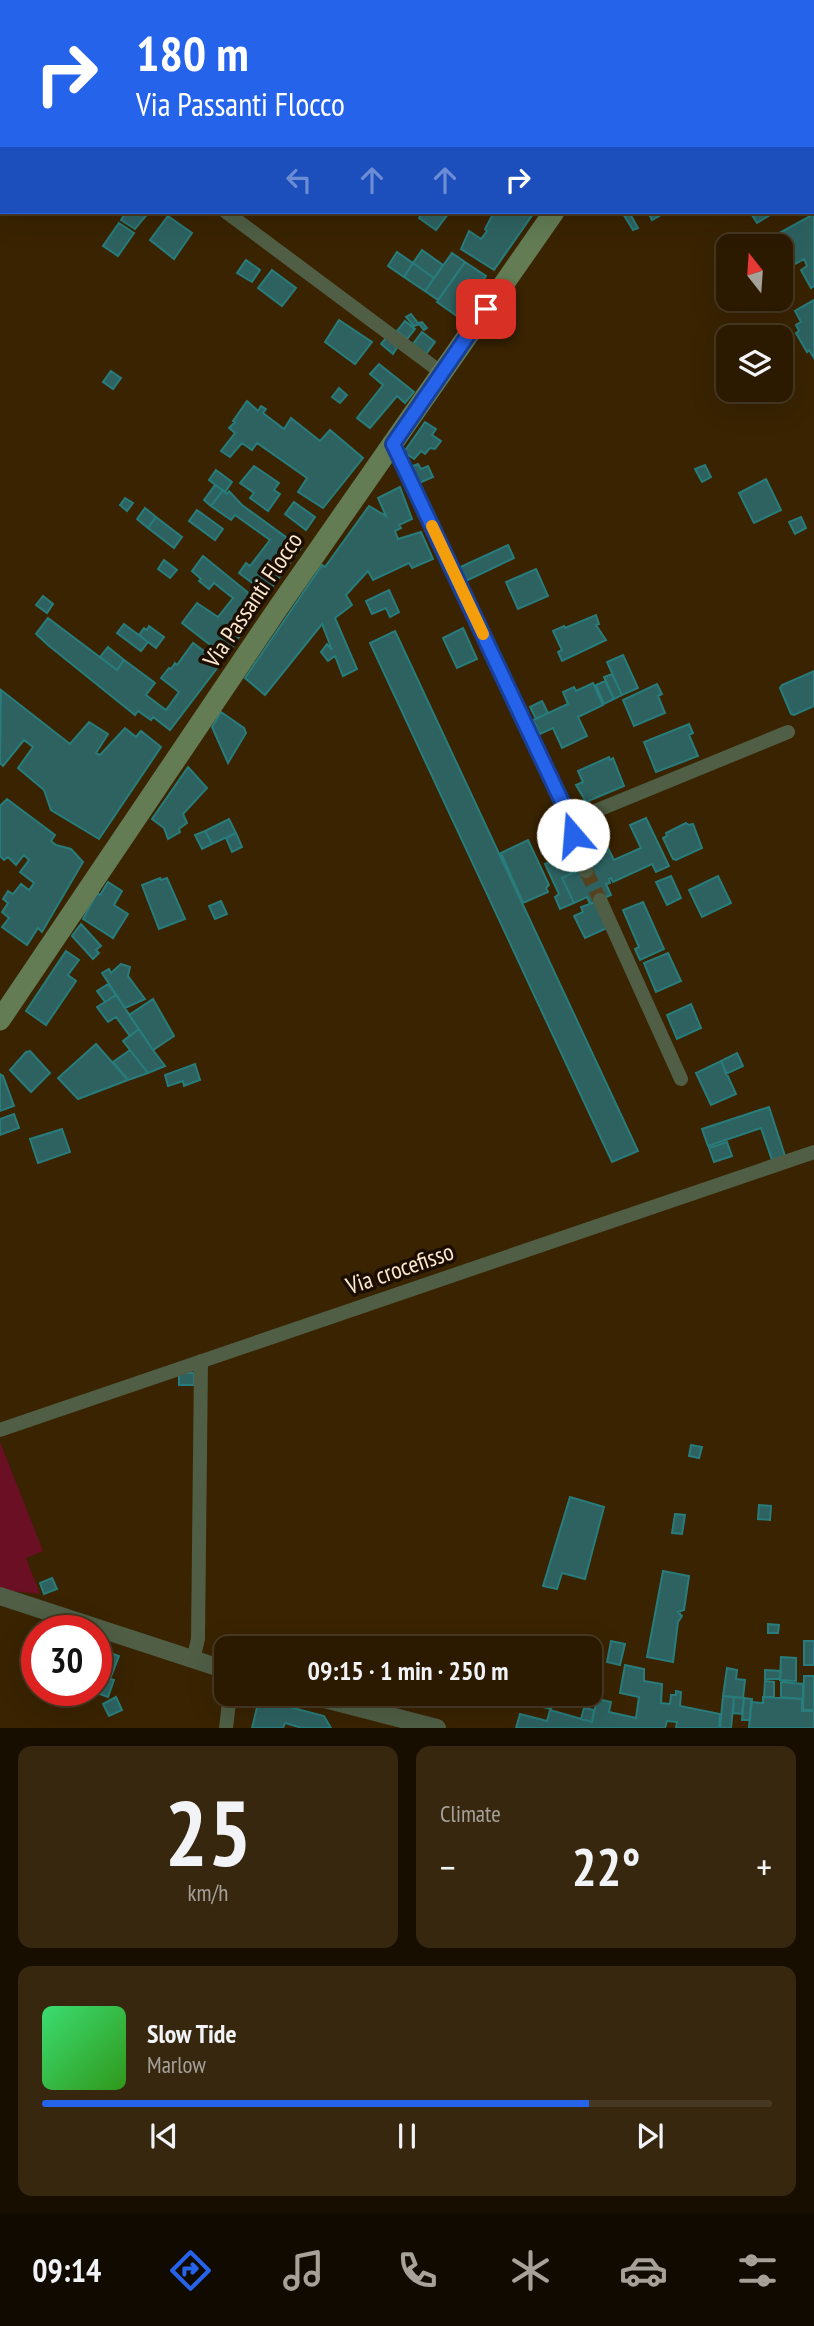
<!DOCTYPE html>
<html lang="en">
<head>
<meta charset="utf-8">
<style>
  :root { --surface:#2b1a00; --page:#37270f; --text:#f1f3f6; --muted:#a6a199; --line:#473822; --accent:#2563eb }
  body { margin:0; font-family:"PT Sans Narrow",sans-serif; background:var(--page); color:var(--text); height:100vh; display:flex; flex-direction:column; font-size:26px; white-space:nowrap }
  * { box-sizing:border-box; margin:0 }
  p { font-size:23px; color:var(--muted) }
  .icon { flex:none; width:38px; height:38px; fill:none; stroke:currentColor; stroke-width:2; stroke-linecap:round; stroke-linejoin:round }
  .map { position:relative; height:1728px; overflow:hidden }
  .details { display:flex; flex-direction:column; gap:18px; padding:18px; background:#180e00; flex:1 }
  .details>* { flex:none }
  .banner { position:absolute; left:0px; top:0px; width:816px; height:214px; box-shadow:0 7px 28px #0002,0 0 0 2px var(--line); background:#2563eb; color:#fff; overflow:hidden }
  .needle { width:46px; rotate:343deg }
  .fabs { position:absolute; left:716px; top:234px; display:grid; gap:14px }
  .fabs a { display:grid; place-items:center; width:77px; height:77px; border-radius:14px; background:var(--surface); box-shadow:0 7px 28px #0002,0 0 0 2px var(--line); font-size:35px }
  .speed { position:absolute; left:21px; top:1615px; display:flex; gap:14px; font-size:35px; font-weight:700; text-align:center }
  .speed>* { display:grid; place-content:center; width:91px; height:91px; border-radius:50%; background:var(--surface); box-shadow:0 7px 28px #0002,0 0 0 2px var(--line); line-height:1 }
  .speed .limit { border:10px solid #d22; background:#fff; color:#111 }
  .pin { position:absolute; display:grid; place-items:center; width:60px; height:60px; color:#fff; margin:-30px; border-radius:14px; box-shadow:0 4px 10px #0006 }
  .me { position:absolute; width:77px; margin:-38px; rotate:342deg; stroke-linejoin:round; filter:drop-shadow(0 0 5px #0008) }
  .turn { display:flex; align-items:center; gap:24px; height:147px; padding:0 21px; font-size:32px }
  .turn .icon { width:91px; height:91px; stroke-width:2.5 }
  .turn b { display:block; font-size:49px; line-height:60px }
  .lanes { display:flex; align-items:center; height:66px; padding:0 21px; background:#0003; justify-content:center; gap:35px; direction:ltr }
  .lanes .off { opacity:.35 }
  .big { font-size:52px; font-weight:600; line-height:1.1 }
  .details .card { flex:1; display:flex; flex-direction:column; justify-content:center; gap:10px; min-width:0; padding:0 24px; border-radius:14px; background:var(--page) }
  .details .dial { align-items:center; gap:0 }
  .dial b { font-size:91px; line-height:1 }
  .song { display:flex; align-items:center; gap:21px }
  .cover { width:84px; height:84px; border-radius:10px; background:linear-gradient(135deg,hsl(140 70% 55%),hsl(110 70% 35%)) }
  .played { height:7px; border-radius:4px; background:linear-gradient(90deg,var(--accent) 75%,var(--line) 75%) }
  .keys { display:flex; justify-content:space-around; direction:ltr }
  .heat { display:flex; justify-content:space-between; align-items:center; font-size:38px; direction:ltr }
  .details .tiles { flex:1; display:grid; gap:18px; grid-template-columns:1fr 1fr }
  .card:last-child { grid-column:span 2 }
  .trip { position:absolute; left:214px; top:1636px; width:388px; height:70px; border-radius:14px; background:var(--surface); box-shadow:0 7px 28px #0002,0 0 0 2px var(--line); font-weight:600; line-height:70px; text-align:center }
  .dock { display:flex; height:112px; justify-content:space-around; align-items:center; background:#110a00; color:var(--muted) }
  .dock .icon { width:49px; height:49px }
  .dock .active { color:var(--accent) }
  .dock b { font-size:32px; color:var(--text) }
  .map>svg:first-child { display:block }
  .green { fill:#6b0f25 }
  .building { fill:#2d6261; stroke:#287c7b; stroke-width:2 }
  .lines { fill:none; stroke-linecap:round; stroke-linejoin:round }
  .minor-tunnel { stroke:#56411f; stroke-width:14; stroke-dasharray:14 7; stroke-linecap:butt }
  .minor { stroke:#4f5e45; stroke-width:14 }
  .tertiary { stroke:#4f5e45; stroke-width:18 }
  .secondary { stroke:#637c54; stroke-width:21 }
  .route-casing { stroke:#184099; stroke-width:18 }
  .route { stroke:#2563eb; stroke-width:12 }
  .slow { stroke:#f59e0b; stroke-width:12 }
  .labels { text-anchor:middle; stroke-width:7; stroke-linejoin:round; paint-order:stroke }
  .street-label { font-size:24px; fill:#fde9d0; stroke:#1b0e00 }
</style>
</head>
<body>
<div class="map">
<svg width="814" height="1728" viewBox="0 0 814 1728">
  <rect width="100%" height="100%" fill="#392300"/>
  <path class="green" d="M0,1442L43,1551L26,1558L40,1594L12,1591L0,1587Z"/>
  <path class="building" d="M126,212H149L135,229L121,220Z
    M421,212H445L448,214L436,230L419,218L422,213Z
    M486,212H530L533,214L494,270L461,249L469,231L481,239L487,231L485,229L492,216Z
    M622,212H629L638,228L633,230Z
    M648,212H666L652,220Z
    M750,212H775L757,223Z
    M814,214V286L811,288L801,270L807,266L804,259L782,271L780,247H768L765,241Z
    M168,216L192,233L174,259L150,240Z
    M119,223L134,233L118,256L103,246Z
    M422,250L443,265L434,278L413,263Z
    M397,252L413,263L404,277L388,266Z
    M452,253L465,262L438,300L425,291Z
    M246,260L260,270L252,282L237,273Z
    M465,262L486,276L457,316L437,302Z
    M413,263L434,278L425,291L404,277Z
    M272,270L296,288L282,306L258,288Z
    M814,300V358L809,350L807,352L796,333L799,331L796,325L801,322L795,311Z
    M411,314L418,323L422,322L427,328L424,330L419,324L414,326L406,317Z
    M339,320L372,342L355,364L325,342Z
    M405,321L415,329L407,339L397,331Z
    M422,332L435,342L426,354L413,344Z
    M387,337L398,346L393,354L381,344Z
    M379,364L414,392L405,403L397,396L370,428L357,418L383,385L370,374Z
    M111,371L121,378L113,389L103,382Z
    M339,388L347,395L340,403L332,397Z
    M247,401L258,411L261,406L266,409L263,413L284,429L291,418L320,441L330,430L363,458L323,508L298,492L307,478L257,443L252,450L242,443L230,457L221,451L235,433L229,428L235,422L233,421Z
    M425,422L436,429L432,435L441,441L435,449L430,448L425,454L421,451L414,459L404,452Z
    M418,464L421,469L428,466L433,477L417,484L410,467Z
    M705,465L711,477L702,482L695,469Z
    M254,466L279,483L274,490L280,494L268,511L250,498L254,493L240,483Z
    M216,470L232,482L225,492L209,480Z
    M766,479L781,510L754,523L739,493Z
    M215,485L223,490L211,506L204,500Z
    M400,487L412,519L399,525L401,528L395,531L398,539L421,532L433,559L412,568L409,563L373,580L368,571L346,595L352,605L335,618L357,669L343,676L335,656L328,661L321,652L327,644L332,650L322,624L265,695L245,678L322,565L325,567L369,506L386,516L378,498Z
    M223,490L227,494L229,491L242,505L301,548L267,594L239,573L246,563L250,566L270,540L235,515L231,520L211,506Z
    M125,498L133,503L127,511L120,505Z
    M294,502L315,517L306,530L285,514Z
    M145,508L156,517L148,528L137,519Z
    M197,510L223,529L215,540L189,521Z
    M156,517L182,537L174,548L148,528Z
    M801,517L806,528L795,534L789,522Z
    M508,545L514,558L462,583L456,569Z
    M203,556L261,603L226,657L182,623L197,603L218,617L233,598L214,583L209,589L199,581L201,579L192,571Z
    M164,560L177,570L170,578L158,569Z
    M536,569L548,596L518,609L506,582Z
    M389,590L399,612L390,617L386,608L372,614L366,601Z
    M43,596L53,604L47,613L36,605Z
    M596,615L599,624L596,625L606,640L562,661L558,652L562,650L553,631L564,626L565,628Z
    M48,618L117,670L124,660L155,683L146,695L166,710L179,692L161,678L169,668L171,669L175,663L177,665L193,643L212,657L210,660L218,667L170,730L153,717L151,720L138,711L135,715L48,645L36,634Z
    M124,624L148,642L141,651L117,633Z
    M149,626L164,637L156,648L139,635L144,628L147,630Z
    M463,628L477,659L457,668L443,638Z
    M395,631L638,1151L612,1162L370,643Z
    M108,647L124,660L117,670L100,657Z
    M623,655L638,688L622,695L607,662Z
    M814,671V706L794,715L791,714L780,688L782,685Z
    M612,674L622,695L614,699L604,677Z
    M605,681L614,699L604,704L596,685Z
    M593,683L603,705L578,717L587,736L562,748L553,728L540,734L533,720L568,704L563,692L574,687L576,691Z
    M657,684L662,694L658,696L665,713L634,726L623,700Z
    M1,690L70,744L89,722L108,734L96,753L100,755L125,728L136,737L141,731L161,747L99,839L51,810L44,790L18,768L33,747L24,740L3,766L0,763Z
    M542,701L548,713L536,719L530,707Z
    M221,712L244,728L246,733L228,763L212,727Z
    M689,724L693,733L689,735L698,756L656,772L644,742Z
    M609,757L610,760L613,758L624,786L586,802L576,785L583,782L578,771Z
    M188,767L207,788L183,814L187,823L179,829L180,832L168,839L164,828L152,819Z
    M7,799L55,835L51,841L56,845L71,849L83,862L42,932L38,928L27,945L2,927L9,918L2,912L8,903L3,899L8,891L13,894L21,884L29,890L34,883L20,872L29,860L24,855L16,865L8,857L4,860L0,856V806Z
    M646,818L669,866L656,872L652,864L613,882L611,878L609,879L610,883L606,884L611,895L590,904L587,897L574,903L562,878L580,870L588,855L607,846L614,860L641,848L630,825Z
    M229,819L236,833L212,844L205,831Z
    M686,823L689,825L693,824L702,848L676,860L673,859L663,838L667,836L666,833Z
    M205,831L212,844L202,849L195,835Z
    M236,833L242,847L232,852L226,838Z
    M528,840L549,885L546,888L548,892L523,903L501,853Z
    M567,850L577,871L562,878L574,903L560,909L555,897L559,894L545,864L553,860L552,857Z
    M671,876L681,898L667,905L656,882Z
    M718,876L731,903L702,917L689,890Z
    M160,878L161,880L167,878L185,919L159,929L142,885Z
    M108,882L122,891L114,905L128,914L113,938L83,919L97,893L100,895Z
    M221,901L227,914L215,919L209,906Z
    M595,902L607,928L585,938L574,916L583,912L581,907Z
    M643,902L664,949L640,960L635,949L639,947L623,910Z
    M81,924L101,946L96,950L99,953L93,959L72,936Z
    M66,951L79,960L68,975L76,981L46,1025L26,1011Z
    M668,953L681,981L656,992L644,963Z
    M121,964L130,967L128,976L145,999L125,1008L102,973L109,969L111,973Z
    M108,984L116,995L105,1002L97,991Z
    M116,995L139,1029L130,1036L116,1017L108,1022L97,1007Z
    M153,999L174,1036L153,1050L129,1015Z
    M691,1004L701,1028L677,1039L667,1015Z
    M139,1029L153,1050L165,1066L148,1073L123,1041Z
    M96,1044L128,1080L78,1099L58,1078Z
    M130,1050L148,1073L128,1080L113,1062Z
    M30,1051L50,1073L31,1092L10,1070L26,1052Z
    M737,1053L743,1066L726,1074L721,1061Z
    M721,1061L736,1094L711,1105L696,1073Z
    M195,1064L200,1080L184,1086L183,1081L168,1086L165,1075Z
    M0,1074L3,1076L14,1106L0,1111Z
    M769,1107L785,1156L772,1160L761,1128L708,1146L702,1129Z
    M14,1114L19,1128L0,1135V1119Z
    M62,1129L70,1152L38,1163L30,1139Z
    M727,1142L732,1156L714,1162L709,1148Z
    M179,1373H194V1385H179Z
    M691,1445L702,1447L699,1458L689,1456Z
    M570,1497L604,1507L585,1579L562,1573L557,1589L543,1586Z
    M759,1505L771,1506L770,1520L758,1519Z
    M675,1514L685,1515L682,1534L672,1533Z
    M663,1571L689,1576L684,1610L678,1612L682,1616L678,1622L673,1662L647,1657Z
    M52,1578L57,1589L44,1594L40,1583Z
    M768,1624L779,1625L778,1633H768Z
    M556,1637L570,1641L568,1648H553Z
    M572,1637L587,1644L586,1648H568Z
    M611,1641L625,1644L620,1665L607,1662Z
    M804,1641H814V1665H804Z
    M96,1648L119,1656L110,1679L114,1680L108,1697L89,1690H96Z
    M781,1657L796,1658V1681L780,1680Z
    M625,1665L644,1669V1681L662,1684L661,1703L670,1704L671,1695H676V1691L681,1692L680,1706L720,1714L719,1728H676L677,1722L667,1721L665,1728H516L520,1714L547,1721L550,1710L592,1722L597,1699L611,1702L609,1712L636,1718L639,1697L620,1693Z
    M727,1668L737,1670L736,1679L745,1680L743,1698L723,1696Z
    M765,1670L781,1671L780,1679H765Z
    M804,1676H814V1710H803Z
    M765,1681L774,1682V1697H764Z
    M781,1682L803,1684V1699L781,1697Z
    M538,1694H556L551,1709L535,1705Z
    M723,1696L734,1697L731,1728H720Z
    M116,1697L122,1710L109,1716L103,1704Z
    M734,1697L744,1698L742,1714L733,1713Z
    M763,1697L802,1699V1711H814V1728H749L751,1702L763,1703Z
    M744,1698L752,1699L750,1720H742Z
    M259,1699L324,1716L331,1728H302L285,1723L283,1728H252Z
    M584,1708L594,1710L592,1722L581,1719Z"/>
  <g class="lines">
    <path class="minor-tunnel" d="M586,871L600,900"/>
    <path class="minor" d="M722,0L723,2
      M814,151V152
      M226,212L442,373
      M393,444L571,821L788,732
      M571,821L573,835L586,871
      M600,900L681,1079
      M0,1430L814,1152
      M193,1660L198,1639L201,1361
      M226,1728L230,1694"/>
    <path class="tertiary" d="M0,1596L226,1670
      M305,1694L437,1728"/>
    <path class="secondary" d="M701,2L702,0
      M0,1020L278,608L554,212"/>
  </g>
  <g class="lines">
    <defs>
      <path id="route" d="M486,309L393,444L571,821L573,835"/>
    </defs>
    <use href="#route" class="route-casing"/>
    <use href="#route" class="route"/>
    <path class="slow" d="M432,526L483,634"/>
  </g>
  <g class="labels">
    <g class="street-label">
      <text transform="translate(253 600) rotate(-56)" y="8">Via Passanti Flocco</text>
      <text transform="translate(400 1269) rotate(-19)" y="8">Via crocefisso</text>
    </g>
  </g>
</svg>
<div class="fabs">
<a><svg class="needle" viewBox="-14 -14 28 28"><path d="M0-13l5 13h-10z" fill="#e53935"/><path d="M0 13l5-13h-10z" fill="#a6a199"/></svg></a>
<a><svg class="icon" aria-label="layers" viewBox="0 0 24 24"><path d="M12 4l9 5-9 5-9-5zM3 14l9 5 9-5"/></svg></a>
</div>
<div class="speed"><div class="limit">30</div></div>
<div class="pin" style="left:486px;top:309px;background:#d93025"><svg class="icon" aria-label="arrive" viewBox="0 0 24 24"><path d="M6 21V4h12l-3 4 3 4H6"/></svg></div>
<svg class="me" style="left:573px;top:835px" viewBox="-20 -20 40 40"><circle r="19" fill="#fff"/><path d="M0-13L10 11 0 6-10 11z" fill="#2563eb"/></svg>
<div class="trip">09:15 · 1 min · 250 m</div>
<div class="banner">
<div class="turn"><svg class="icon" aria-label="right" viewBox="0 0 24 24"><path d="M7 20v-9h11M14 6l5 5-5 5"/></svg><div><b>180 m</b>Via Passanti Flocco</div></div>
<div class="lanes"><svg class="icon off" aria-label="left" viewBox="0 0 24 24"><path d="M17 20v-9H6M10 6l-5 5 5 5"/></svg><svg class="icon off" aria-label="ahead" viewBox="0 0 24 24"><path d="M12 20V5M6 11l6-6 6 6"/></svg><svg class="icon off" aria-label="ahead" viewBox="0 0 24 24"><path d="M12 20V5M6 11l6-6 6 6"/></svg><svg class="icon" aria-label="right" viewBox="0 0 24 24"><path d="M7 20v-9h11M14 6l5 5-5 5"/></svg></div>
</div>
</div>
<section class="details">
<div class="tiles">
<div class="card dial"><b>25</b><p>km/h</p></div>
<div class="card"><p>Climate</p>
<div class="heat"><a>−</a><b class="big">22°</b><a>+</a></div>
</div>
<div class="card">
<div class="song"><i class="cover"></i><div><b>Slow Tide</b><p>Marlow</p></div></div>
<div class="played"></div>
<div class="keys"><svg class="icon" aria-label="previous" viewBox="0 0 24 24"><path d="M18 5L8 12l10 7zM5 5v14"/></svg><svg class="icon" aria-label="pause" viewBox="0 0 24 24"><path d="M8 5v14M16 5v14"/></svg><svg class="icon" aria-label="next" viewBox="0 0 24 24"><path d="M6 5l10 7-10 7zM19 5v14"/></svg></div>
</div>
</div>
</section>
<nav class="dock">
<b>09:14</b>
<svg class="icon active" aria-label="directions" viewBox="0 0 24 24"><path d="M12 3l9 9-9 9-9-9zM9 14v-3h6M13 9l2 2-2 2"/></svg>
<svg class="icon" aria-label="music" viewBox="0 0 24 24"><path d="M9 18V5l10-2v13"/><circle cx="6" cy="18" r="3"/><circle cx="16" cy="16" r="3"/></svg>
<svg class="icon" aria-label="phone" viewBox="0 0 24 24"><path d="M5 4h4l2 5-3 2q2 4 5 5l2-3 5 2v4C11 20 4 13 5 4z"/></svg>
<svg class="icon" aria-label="climate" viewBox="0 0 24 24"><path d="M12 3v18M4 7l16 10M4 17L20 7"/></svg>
<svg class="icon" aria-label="car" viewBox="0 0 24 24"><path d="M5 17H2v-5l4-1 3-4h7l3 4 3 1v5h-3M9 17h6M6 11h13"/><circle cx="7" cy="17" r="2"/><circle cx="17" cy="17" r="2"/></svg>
<svg class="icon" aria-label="filters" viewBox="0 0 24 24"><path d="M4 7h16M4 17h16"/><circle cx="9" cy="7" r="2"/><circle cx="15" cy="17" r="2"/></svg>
</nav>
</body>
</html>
